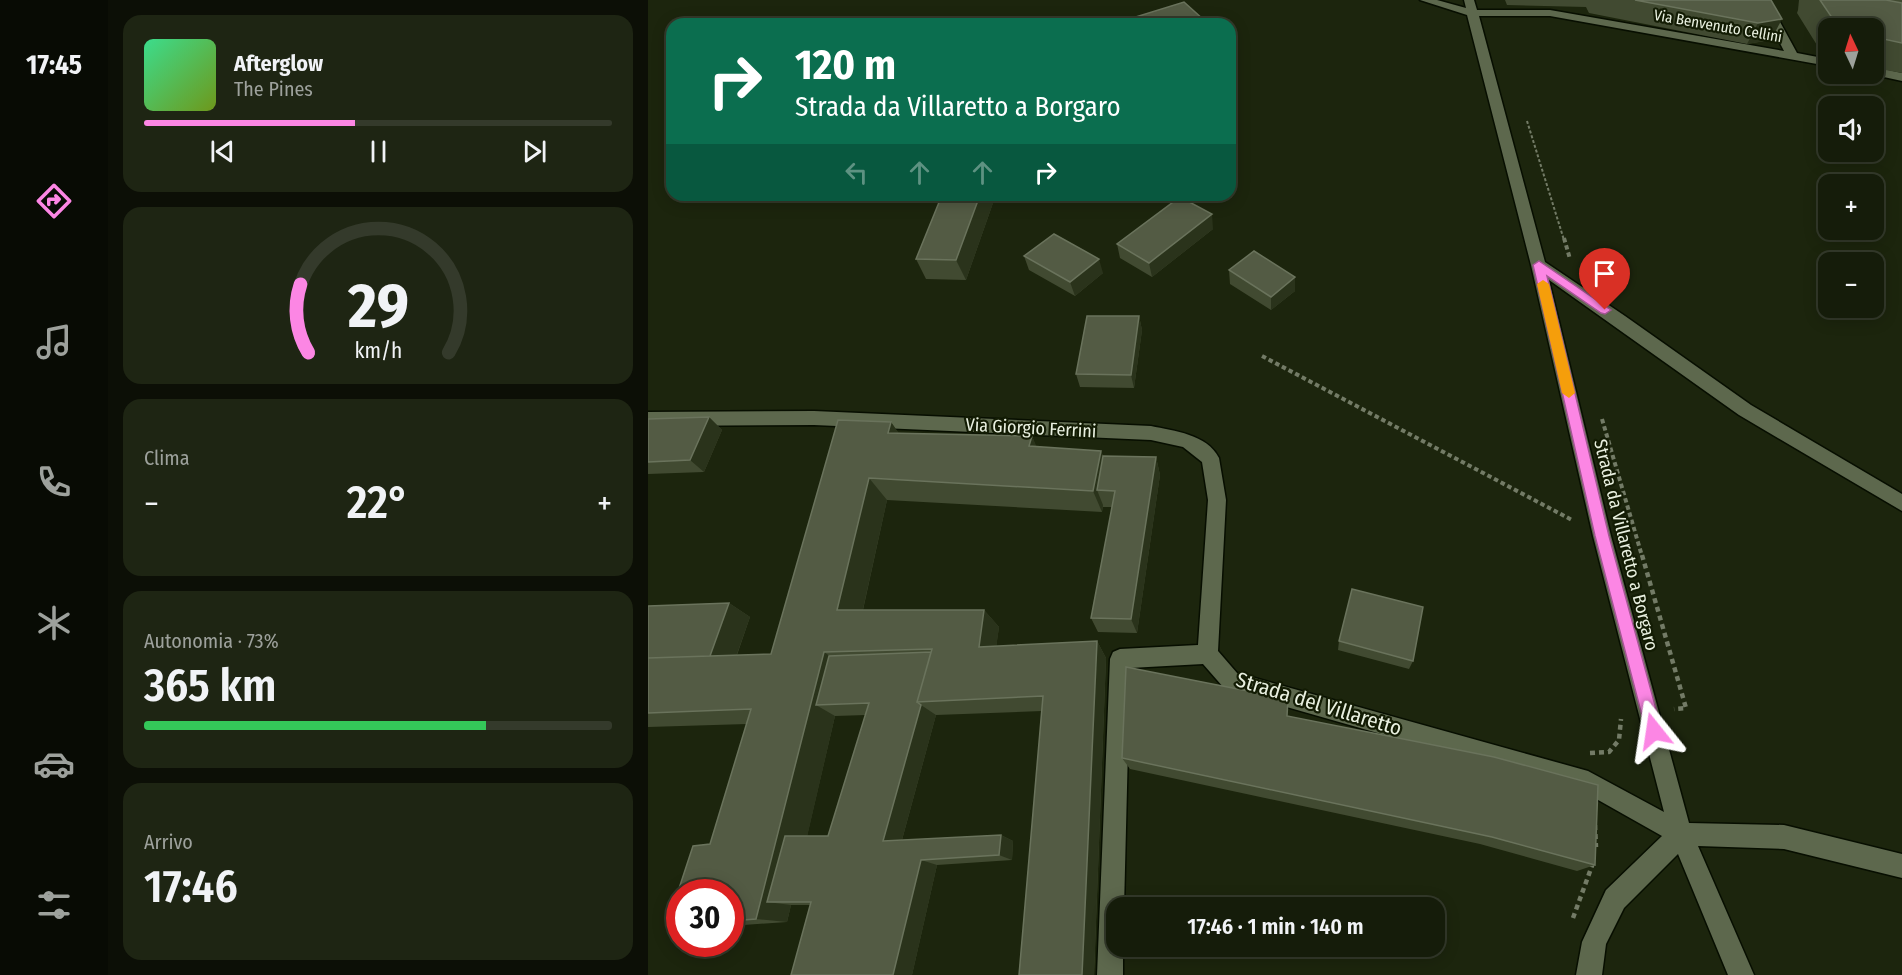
<!DOCTYPE html>
<html lang="it">
<head>
<meta charset="utf-8">
<style>
  :root { --surface:#151c0a; --page:#1e2513; --text:#f1f3f6; --muted:#9da19c; --line:#343a2b; --accent:#fc86e4 }
  body { margin:0; font-family:"Fira Sans Condensed",sans-serif; background:var(--page); color:var(--text); height:100vh; display:flex; flex-direction:column; font-size:22px; white-space:nowrap }
  * { box-sizing:border-box; margin:0 }
  p { font-size:20px; color:var(--muted) }
  .icon { flex:none; width:33px; height:33px; fill:none; stroke:currentColor; stroke-width:2; stroke-linecap:round; stroke-linejoin:round }
  .map { position:relative; flex:1; overflow:hidden }
  .drawer { display:flex; flex-direction:column; gap:15px; padding:15px; background:#0c0f06; width:540px }
  .drawer>* { flex:none }
  .banner { position:absolute; left:18px; top:18px; width:570px; height:183px; border-radius:18px; box-shadow:0 3px 15px #0003,0 0 0 2px var(--line); background:#0b6e4f; color:#fff; overflow:hidden }
  .needle { width:39px; rotate:356deg }
  .controls { position:absolute; left:1170px; top:18px; display:grid; gap:12px }
  .controls a { display:grid; place-items:center; width:66px; height:66px; border-radius:12px; background:var(--surface); box-shadow:0 3px 15px #0003,0 0 0 2px var(--line); font-size:30px }
  .speed { position:absolute; left:18px; top:879px; display:flex; gap:12px; font-size:30px; font-weight:700; text-align:center }
  .speed>* { display:grid; place-content:center; width:78px; height:78px; border-radius:50%; background:var(--surface); box-shadow:0 3px 15px #0003,0 0 0 2px var(--line); line-height:1 }
  .speed .limit { border:9px solid #d22; background:#fff; color:#111 }
  .pin { position:absolute; display:grid; place-items:center; width:51px; height:51px; color:#fff; margin:-62px -26px; border-radius:50% 50% 50% 0; rotate:-45deg; box-shadow:0 0 6px #0007 }
  .pin .icon { rotate:45deg }
  .me { position:absolute; width:66px; margin:-33px; rotate:345deg; stroke-linejoin:round; filter:drop-shadow(0 0 4px #0008) }
  .turn { display:flex; align-items:center; gap:21px; height:126px; padding:0 30px; font-size:27px }
  .turn .icon { width:78px; height:78px; stroke-width:2.5 }
  .turn b { display:block; font-size:42px; line-height:51px }
  .lanes { display:flex; align-items:center; height:57px; padding:0 30px; background:#0003; justify-content:center; gap:30px; direction:ltr }
  .lanes .off { opacity:.35 }
  .big { font-size:45px; font-weight:600; line-height:1.1 }
  .drawer .card { flex:1; display:flex; flex-direction:column; justify-content:center; gap:9px; min-width:0; padding:0 21px; border-radius:18px; background:var(--page) }
  .drawer .dial { align-items:center; gap:0 }
  .dial svg { height:156px; overflow:visible; fill:none; stroke:var(--line); stroke-width:7; stroke-linecap:round; text-anchor:middle }
  .dial text { fill:var(--text); stroke:none }
  .song { display:flex; align-items:center; gap:18px }
  .cover { width:72px; height:72px; border-radius:9px; background:linear-gradient(135deg,hsl(150 70% 55%),hsl(80 70% 35%)) }
  .played { height:6px; border-radius:3px; background:linear-gradient(90deg,var(--accent) 45%,var(--line) 45%) }
  .keys { display:flex; justify-content:space-around; direction:ltr }
  .heat { display:flex; justify-content:space-between; align-items:center; font-size:33px; direction:ltr }
  .charge { height:9px; border-radius:4px; background:linear-gradient(90deg,#34c759 73%,var(--line) 0) }
  .trip { position:absolute; left:458px; top:897px; width:339px; height:60px; border-radius:18px; background:var(--surface); box-shadow:0 3px 15px #0003,0 0 0 2px var(--line); font-weight:600; line-height:60px; text-align:center }
  main { display:flex; flex:1; min-height:0 }
  .menu { display:flex; flex-direction:column; width:108px; justify-content:space-around; align-items:center; background:#080b04; color:var(--muted) }
  .menu .icon { width:42px; height:42px }
  .menu .active { color:var(--accent) }
  .menu b { font-size:27px; color:var(--text) }
  .map>svg:first-child { display:block }
  .lines { fill:none; stroke-linecap:round; stroke-linejoin:round }
  .street-casing { stroke:#070e00; stroke-width:3 }
  .path-far2 { stroke:#737b66; stroke-width:2; stroke-dasharray:3 2; stroke-linecap:butt }
  .path-far1 { stroke:#737b66; stroke-width:4; stroke-dasharray:4.5 3; stroke-linecap:butt }
  .path { stroke:#737b66; stroke-width:4.5; stroke-dasharray:5 4; stroke-linecap:butt }
  .street { fill:#5d684d; fill-rule:evenodd }
  .wall { fill:#414a31; fill-rule:evenodd }
  .shaded-wall { fill:#2a331b }
  .building { fill:#535b44; stroke:#6a735c; stroke-width:1.5 }
  .route { fill:#fc86e4; stroke:#a45794; stroke-width:1.5 }
  .slow { fill:#f59e0b }
  .labels { text-anchor:middle; stroke-width:4.5; stroke-linejoin:round; paint-order:stroke }
  .far-street-label { font-size:15px; fill:#e9f0e0; stroke:#131c04 }
  .street-label { font-size:18px; fill:#e9f0e0; stroke:#131c04 }
  .near-street-label { font-size:21px; fill:#e9f0e0; stroke:#131c04 }
</style>
</head>
<body>
<main>
<nav class="menu">
<b>17:45</b>
<svg class="icon active" aria-label="directions" viewBox="0 0 24 24"><path d="M12 3l9 9-9 9-9-9zM9 14v-3h6M13 9l2 2-2 2"/></svg>
<svg class="icon" aria-label="music" viewBox="0 0 24 24"><path d="M9 18V5l10-2v13"/><circle cx="6" cy="18" r="3"/><circle cx="16" cy="16" r="3"/></svg>
<svg class="icon" aria-label="phone" viewBox="0 0 24 24"><path d="M5 4h4l2 5-3 2q2 4 5 5l2-3 5 2v4C11 20 4 13 5 4z"/></svg>
<svg class="icon" aria-label="climate" viewBox="0 0 24 24"><path d="M12 3v18M4 7l16 10M4 17L20 7"/></svg>
<svg class="icon" aria-label="car" viewBox="0 0 24 24"><path d="M5 17H2v-5l4-1 3-4h7l3 4 3 1v5h-3M9 17h6M6 11h13"/><circle cx="7" cy="17" r="2"/><circle cx="17" cy="17" r="2"/></svg>
<svg class="icon" aria-label="filters" viewBox="0 0 24 24"><path d="M4 7h16M4 17h16"/><circle cx="9" cy="7" r="2"/><circle cx="15" cy="17" r="2"/></svg>
</nav>
<section class="drawer">
<div class="card">
<div class="song"><i class="cover"></i><div><b>Afterglow</b><p>The Pines</p></div></div>
<div class="played"></div>
<div class="keys"><svg class="icon" aria-label="previous" viewBox="0 0 24 24"><path d="M18 5L8 12l10 7zM5 5v14"/></svg><svg class="icon" aria-label="pause" viewBox="0 0 24 24"><path d="M8 5v14M16 5v14"/></svg><svg class="icon" aria-label="next" viewBox="0 0 24 24"><path d="M6 5l10 7-10 7zM19 5v14"/></svg></div>
</div>
<div class="card dial"><svg viewBox="0 0 100 80">
<path d="M14 69A42 42 0 1 1 86 69"/>
<path d="M14 69A42 42 0 0 1 10 34" stroke="#fc86e4"/>
<text x="50" y="56" font-size="32" font-weight="700">29</text>
<text x="50" y="72" font-size="11">km/h</text>
</svg></div>
<div class="card"><p>Clima</p>
<div class="heat"><a>−</a><b class="big">22°</b><a>+</a></div>
</div>
<div class="card"><p>Autonomia · 73%</p><b class="big">365 km</b><div class="charge"></div></div>
<div class="card"><p>Arrivo</p><b class="big">17:46</b></div>
</section>
<div class="map">
<svg width="1254" height="975" viewBox="0 0 1254 975">
  <rect width="100%" height="100%" fill="#1c250d"/>
  <g class="lines">
    <defs>
      <path id="street" d="M772,0H789L818,8L816,0H826L829,10H902L1136,51L1110,0H1120L1149,53L1180,59V66L902,16H831L897,262L977,316L1103,405L1254,494V511L1091,415L901,280L963,536L1041,823L1136,825L1254,854V878L1136,849L1050,846L1106,975H1080L1030,854L976,908L958,944L954,975H928L934,942L958,890L1014,836L936,792L583,691L576,688L555,664L482,668L476,908H468V946H475V975H449L462,659L465,652L472,649L550,645L560,500L554,462L535,447L503,440L166,425L0,426V412L166,411L503,426C526,431 559,434 571,458L578,500L570,651L589,673L940,771L1016,812L945,536L883,265L819,15Z
        M1226,67L1254,73V81L1222,74H1226Z"/>
    </defs>
    <use href="#street" class="street-casing"/>
    <path class="path-far2" d="M879,121L916,240"/>
    <path class="path-far1" d="M916,238L922,259
      M614,356L924,520
      M954,419L994,556"/>
    <path class="path" d="M994,555L1038,708L1026,709
      M942,753L961,752L971,740L973,719
      M947,825L948,847
      M925,918L945,863"/>
    <use href="#street" class="street"/>
  </g>
  <path class="wall" d="M857,0H1123V40L1099,44L941,13L938,7L859,5Z
    M1151,0H1254V73L1226,68V28H1180V58H1177L1149,13L1150,10Z
    M424,195H449L430,202Z
    M345,203L318,280L278,279L268,259Z
    M565,229L504,277L472,258L469,244Z
    M376,256L455,273L427,296L381,270Z
    M581,270L647,277V291L623,310L582,284Z
    M491,316L494,330L486,388L432,387L428,374Z
    M61,417L74,430L56,472L0,474V419Z
    M190,420L243,422L251,434L384,436L388,447L453,451L455,456L508,457L512,475L489,633L450,632L443,618L464,507H455V505L454,512L239,500L215,610H336L351,627L348,647L449,641L458,658L446,975H371L394,711L288,715L254,840L353,835L365,841L364,860L289,865L264,975H143L163,905H143L139,922L82,926V892H32V926L19,925L45,846L62,844L99,724L0,727V606L81,603L102,617L89,655L123,654ZM218,715L180,836H159L187,716Z
    M691,641L765,661L761,669L690,650Z
    M639,716L947,865L929,871L832,844L482,769L474,758Z"/>
  <path class="shaded-wall" d="M1134,19L1123,40L1099,44L1110,23Z
    M332,195H342L345,203L318,280L308,260Z
    M428,195H449L430,202Z
    M564,214L565,229L504,277L501,263Z
    M451,259L455,273L427,296L422,282Z
    M647,277V291L623,310V297Z
    M491,316L494,330L486,388L483,375Z
    M61,417L74,430L56,472L42,460Z
    M243,422L259,445L240,433Z
    M384,436L394,459L381,446Z
    M453,451L461,473L449,490L455,505L454,512L445,491Z
    M508,457L512,475L489,633L483,619Z
    M221,478L239,500L211,627L189,610Z
    M81,603L102,617L83,671L61,658Z
    M336,610L351,627L346,663L331,647Z
    M449,641L458,658L446,975H434Z
    M176,652L199,668L168,705L187,716L144,902H119L143,905L139,922L108,919Z
    M273,705L288,715L252,847L235,841Z
    M353,835L365,841L364,860L351,855Z
    M273,860L289,865L264,975H245Z"/>
  <path class="building" d="M987,0H1123L1134,19L1110,23Z
    M1172,0H1238L1254,3V43L1226,37V28H1191Z
    M536,2L557,21L548,24H465Z
    M294,195H332L308,260L268,259Z
    M532,197L564,214L501,263L469,244Z
    M406,234L451,259L422,282L376,256Z
    M606,251L647,277L623,297L581,270Z
    M439,316H491L483,375L428,374Z
    M61,417L42,460L0,462V419Z
    M190,420L243,422L240,433L384,436L381,446L453,451L445,491L221,478L189,610H336L331,647L449,641L434,975H371L395,696L269,702L284,649L176,652L108,919L82,921V892H32V924L19,925L45,846L62,844L103,709L0,713V658L123,654Z
    M455,456L508,457L483,619L443,618L467,491L449,490Z
    M704,589L775,607L765,661L691,641Z
    M81,603L62,656L0,658V606Z
    M283,652L269,702L273,705L235,841L353,835L351,855L273,860L245,975H143L163,902H119L137,836H180L221,703L168,705L181,656Z
    M478,667L640,699L639,716L846,757L950,785L947,865L844,837L474,758Z"/>
  <path class="route" d="M891,261L963,310L957,314L953,313L899,276L961,536L1014,731L1012,737L1006,739L1000,737L998,731L947,536L885,265Z"/>
  <path class="slow" d="M895,280L901,284L927,393L921,398L914,393L889,284Z"/>
  <g class="labels">
    <g class="far-street-label">
      <text transform="translate(1070 26) rotate(10)" y="5">Via Benvenuto Cellini</text>
    </g>
    <g class="street-label">
      <text transform="translate(383 428) rotate(3)" y="6">Via Giorgio Ferrini</text>
      <text transform="translate(978 545) rotate(76)" y="6">Strada da Villaretto a Borgaro</text>
    </g>
    <g class="near-street-label">
      <text transform="translate(671 704) rotate(17)" y="7">Strada del Villaretto</text>
    </g>
  </g>
</svg>
<div class="controls">
<a><svg class="needle" viewBox="-14 -14 28 28"><path d="M0-13l5 13h-10z" fill="#e53935"/><path d="M0 13l5-13h-10z" fill="#9da19c"/></svg></a>
<a><svg class="icon" aria-label="sound" viewBox="0 0 24 24"><path d="M4 9h4l5-4v14l-5-4H4zM17 9q2 3 0 6"/></svg></a>
<a>+</a>
<a>−</a>
</div>
<div class="speed"><div class="limit">30</div></div>
<div class="pin" style="left:957px;top:310px;background:#d93025"><svg class="icon" aria-label="arrive" viewBox="0 0 24 24"><path d="M6 21V4h12l-3 4 3 4H6"/></svg></div>
<svg class="me" style="left:1006px;top:731px" viewBox="-20 -20 40 40"><path d="M0-17L14 15 0 8-14 15z" fill="#fc86e4" stroke="#fff" stroke-width="4"/></svg>
<div class="trip">17:46 · 1 min · 140 m</div>
<div class="banner">
<div class="turn"><svg class="icon" aria-label="right" viewBox="0 0 24 24"><path d="M7 20v-9h11M14 6l5 5-5 5"/></svg><div><b>120 m</b>Strada da Villaretto a Borgaro</div></div>
<div class="lanes"><svg class="icon off" aria-label="left" viewBox="0 0 24 24"><path d="M17 20v-9H6M10 6l-5 5 5 5"/></svg><svg class="icon off" aria-label="ahead" viewBox="0 0 24 24"><path d="M12 20V5M6 11l6-6 6 6"/></svg><svg class="icon off" aria-label="ahead" viewBox="0 0 24 24"><path d="M12 20V5M6 11l6-6 6 6"/></svg><svg class="icon" aria-label="right" viewBox="0 0 24 24"><path d="M7 20v-9h11M14 6l5 5-5 5"/></svg></div>
</div>
</div>
</main>
</body>
</html>
